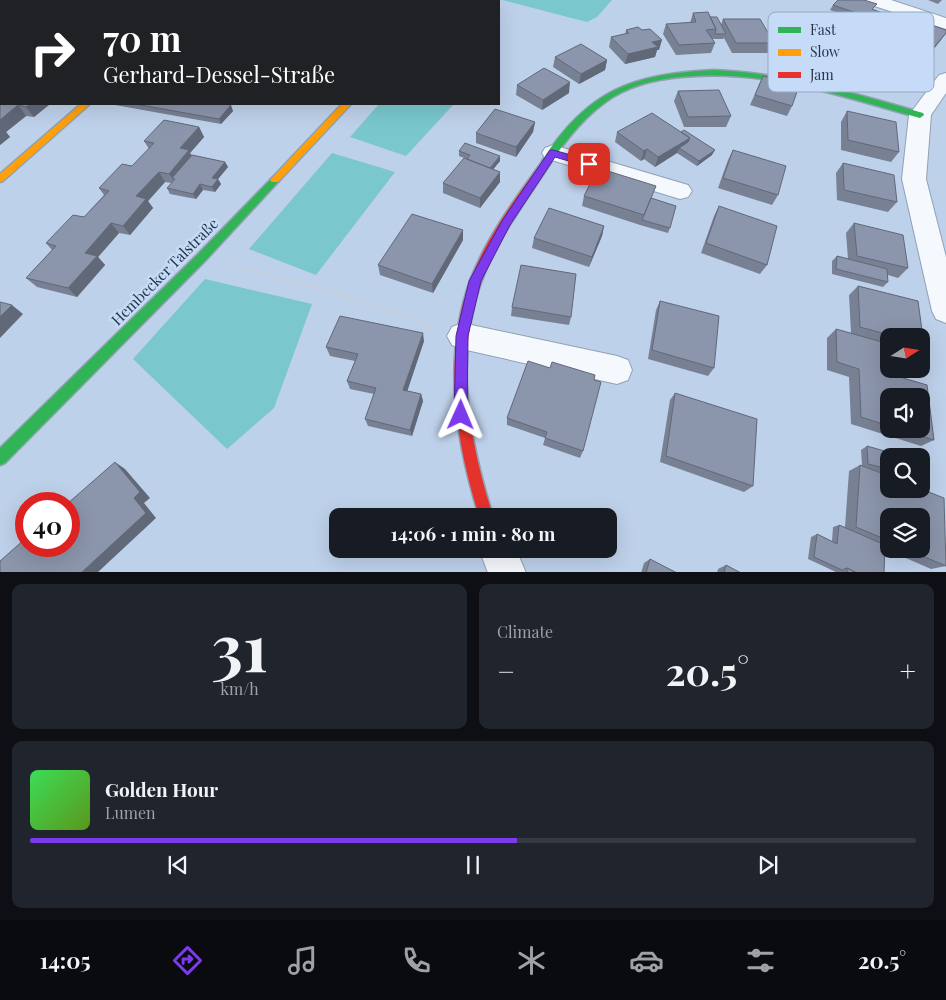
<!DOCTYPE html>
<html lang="en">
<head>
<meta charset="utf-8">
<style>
  :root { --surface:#171b24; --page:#20242c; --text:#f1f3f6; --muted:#9ea1a6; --line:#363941; --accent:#7c3aed }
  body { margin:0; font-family:"Playfair Display",serif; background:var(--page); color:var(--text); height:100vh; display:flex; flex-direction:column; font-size:19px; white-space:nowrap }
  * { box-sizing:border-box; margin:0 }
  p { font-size:16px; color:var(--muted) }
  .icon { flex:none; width:28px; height:28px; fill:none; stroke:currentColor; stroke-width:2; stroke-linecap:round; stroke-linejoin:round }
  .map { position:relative; height:572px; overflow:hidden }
  .details { display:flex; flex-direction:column; gap:12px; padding:12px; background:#0d0f14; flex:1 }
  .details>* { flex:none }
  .top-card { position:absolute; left:0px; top:0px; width:500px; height:105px; box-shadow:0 5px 20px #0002; background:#202124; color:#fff; overflow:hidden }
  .needle { width:32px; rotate:78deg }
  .buttons { position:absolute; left:880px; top:328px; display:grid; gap:10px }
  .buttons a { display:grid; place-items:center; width:50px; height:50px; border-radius:10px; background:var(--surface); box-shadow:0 5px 20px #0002; font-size:25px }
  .speed { position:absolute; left:15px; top:492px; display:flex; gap:10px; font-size:25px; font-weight:700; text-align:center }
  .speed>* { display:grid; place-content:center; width:65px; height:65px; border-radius:50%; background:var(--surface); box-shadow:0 5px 20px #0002; line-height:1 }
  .speed .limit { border:8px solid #d22; background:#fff; color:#111 }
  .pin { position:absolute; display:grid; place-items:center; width:42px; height:42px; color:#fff; margin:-21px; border-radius:10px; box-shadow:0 2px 8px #0006 }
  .me { position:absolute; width:55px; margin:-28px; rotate:1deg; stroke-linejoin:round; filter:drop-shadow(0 0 4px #0008) }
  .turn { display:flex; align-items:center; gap:18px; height:105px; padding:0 20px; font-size:22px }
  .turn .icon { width:65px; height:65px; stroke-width:2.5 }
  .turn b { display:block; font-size:35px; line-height:42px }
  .big { font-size:38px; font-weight:700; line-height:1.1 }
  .details .widget { flex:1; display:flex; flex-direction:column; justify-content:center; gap:8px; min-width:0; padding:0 18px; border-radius:10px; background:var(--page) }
  .details .dial { align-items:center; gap:0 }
  .dial b { font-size:65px; line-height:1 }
  .song { display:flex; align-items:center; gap:15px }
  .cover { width:60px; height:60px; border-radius:8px; background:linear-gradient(135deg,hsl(130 70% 55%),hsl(90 70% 35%)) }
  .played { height:5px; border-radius:2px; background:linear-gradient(90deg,var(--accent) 55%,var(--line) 55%) }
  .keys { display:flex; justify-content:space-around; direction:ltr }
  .heat { display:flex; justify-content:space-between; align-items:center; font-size:28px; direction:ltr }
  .details .tiles { flex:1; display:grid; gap:12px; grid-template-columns:1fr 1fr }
  .widget:last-child { grid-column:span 2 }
  .trip { position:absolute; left:329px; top:508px; width:288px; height:50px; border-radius:10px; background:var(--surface); box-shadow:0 5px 20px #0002; font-weight:700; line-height:50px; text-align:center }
  .menu { display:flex; height:80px; justify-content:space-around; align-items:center; background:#090b0e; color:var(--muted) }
  .menu .icon { width:35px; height:35px }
  .menu .current { color:var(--accent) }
  .menu b { font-size:22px; color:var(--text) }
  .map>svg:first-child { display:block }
  .water { fill:#7ac7ce }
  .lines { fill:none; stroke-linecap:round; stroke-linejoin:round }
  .street-casing { stroke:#91a1b4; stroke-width:2 }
  .fast-casing { stroke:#91a1b4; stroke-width:3 }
  .slow-casing { stroke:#91a1b4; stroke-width:3 }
  .jam-casing { stroke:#91a1b4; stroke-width:3 }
  .path-far1 { stroke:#c9cfd7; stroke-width:2.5; stroke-dasharray:4 2; stroke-linecap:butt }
  .path { stroke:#c9cfd7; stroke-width:3; stroke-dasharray:4.5 2.5; stroke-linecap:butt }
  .street { fill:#f5f8fc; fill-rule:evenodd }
  .fast { fill:#30b455; fill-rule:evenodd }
  .slow { fill:#ff9f0a; fill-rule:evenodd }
  .jam { fill:#e5322d; fill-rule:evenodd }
  .wall { fill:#788093; fill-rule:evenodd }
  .shaded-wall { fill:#616878 }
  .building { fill:#8b95ab; stroke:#616878 }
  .route { fill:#7c3aed; stroke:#51269a }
  .labels { text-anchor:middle; stroke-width:5; stroke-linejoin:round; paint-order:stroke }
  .street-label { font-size:15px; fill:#263547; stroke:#c5dbf7 }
  .key { fill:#c5dbf7; stroke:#95a9c2; stroke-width:1 }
  .key-label { font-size:14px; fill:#263547 }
</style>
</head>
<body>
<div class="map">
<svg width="946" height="573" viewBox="0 0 946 573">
  <rect width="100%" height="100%" fill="#bed1ea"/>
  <path class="water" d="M502,0H612L597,17L587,22Z
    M379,104H454L406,156L350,137Z
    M332,153L395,172L316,275L249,249Z
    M205,279L312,304L274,408L227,449L133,359Z"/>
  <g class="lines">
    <defs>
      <path id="street" d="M197,0H218L219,1H197Z
        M866,0H891L946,18V29L868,4Z
        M0,19H1V30H0Z
        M1,39V51L0,52V40Z
        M946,73V93L931,115L926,179L946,257V323L936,319L932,311L902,179L909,115L939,75Z
        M553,145L688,185L692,191L688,197L680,199L545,158L542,153L545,148Z
        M462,323L617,356L628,360L632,370L628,380L617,384L462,349L452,345L447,336L452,327Z
        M479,549H516L526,573H488Z"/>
      <path id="fast" d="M714,70C786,73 854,93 923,113L924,115L920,118C846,98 775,72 697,76C667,77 638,82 613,97C586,114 568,138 550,163H544L542,161C588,90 632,74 714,70Z
        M275,177L278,178L280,180L278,182L205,261L5,463L0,465V448L197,255L272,178Z"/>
      <path id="slow" d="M81,104H90L3,181L0,182V174Z
        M342,104H351L278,182H272L270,180L272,178Z"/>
      <path id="jam" d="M547,158L552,161C531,194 507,225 490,261C451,342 467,434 493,516H479C455,439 442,356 471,278C488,235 517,196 544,159Z"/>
    </defs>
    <use href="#street" class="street-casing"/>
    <use href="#fast" class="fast-casing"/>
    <use href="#slow" class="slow-casing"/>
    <use href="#jam" class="jam-casing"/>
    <path class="path-far1" d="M100,1L102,0"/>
    <path class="path" d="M233,266L327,290L433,326"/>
    <use href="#street" class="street"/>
    <use href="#fast" class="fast"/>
    <use href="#slow" class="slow"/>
    <use href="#jam" class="jam"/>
  </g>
  <path class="wall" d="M261,0H292L290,1H266Z
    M928,0H942L938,4Z
    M833,5L873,10L879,18L868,30L857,26L861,21L830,10Z
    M693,13L710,17L721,25L723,19L774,43L769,53H732L724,38L723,39H712L715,43L711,53L676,55L663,34L666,24L690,23Z
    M626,30H642L659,50H657L655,57L625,64L609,47L611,37L625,34Z
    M891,30L946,33L928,56L927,55L906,83L873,70L877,64L874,63L883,50L874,46L878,41L886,38Z
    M841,45L828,68L798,59L801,53Z
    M0,50L1,51V74H0Z
    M555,57L607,60L605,70L579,84L553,67Z
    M763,76L792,106L787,116L750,105Z
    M517,85L569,93L542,110L516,95Z
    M678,91L731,116L726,127H684L674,101Z
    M1,104H50L34,117L26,116L6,132L10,137L0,145Z
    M114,104H222L233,111L221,124L115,105Z
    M847,111L899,152L891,162L841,150V122Z
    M535,122L533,132L516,157L476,143V133Z
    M199,127L204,137L190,153L192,155L225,162L228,167L218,179L221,184L215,192L203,190L196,199L170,194L167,188L172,183L165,182L148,201L153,208L130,235L119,233L98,257L105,265L77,297L37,287L26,278L52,250L46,243L84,217L104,195L99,188L132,166L149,149L144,141Z
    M617,132L712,155L697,166L677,153L655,167L644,159L641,161L615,142Z
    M733,150L778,195L772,205L718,188L728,160Z
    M459,151L500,156V161L493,169L500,172V182L480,208L443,193V183L467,159L459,156Z
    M843,163L897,202L888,212L837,200L836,173Z
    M584,196L649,203L670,228L668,233L640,225L582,206Z
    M719,206L767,265L760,274L701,253L714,216Z
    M854,223L908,268L898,278L888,275V282L883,287L832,274V261L837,256L848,259L846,233Z
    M604,226L602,236L589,267L532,248L534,238Z
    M463,240L433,293L380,275L378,265Z
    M858,286L918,301L924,345L921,347V336H889V369H902L903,378L927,385L934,440L921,446L851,424L849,377L827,370V338L836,329L851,333L849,295ZM889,396H921V429H889Z
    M660,301L714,368L708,376L648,359L656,310Z
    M512,307L571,317L569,325L511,316Z
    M424,341L407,391L421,394L423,401L412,436L368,426L365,419L374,394L350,389L347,381L355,361L330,356L326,347Z
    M550,368L594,380L583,451L580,458L543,445L545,438L507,425V418Z
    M675,393L753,486L744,492L660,462L670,400Z
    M867,446L889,456V475L876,471L946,566L931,569L885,549L884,573H835L836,572L808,559L811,537L817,534L832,541L833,527L839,525L845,527L849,471L860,465H862L861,450ZM889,516L921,549H889Z
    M650,559L677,573H641L644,563Z
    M726,565L741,573H717L718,569Z"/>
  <path class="shaded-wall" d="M50,0H77L74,1H47Z
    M284,0H292L290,1H283Z
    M882,13L879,18L868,30L871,25Z
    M946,33L941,40L928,56L935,46Z
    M662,40L659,50H657L655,57L625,64L628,54L652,42Z
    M607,60L605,70L579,84L581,74Z
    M570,82L569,93L542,110L543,100Z
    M31,104H50L34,117L26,107Z
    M18,105L26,116L6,132L10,137L0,145V120Z
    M231,105L233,111L221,124L219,119Z
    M535,122L533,132L516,157V147Z
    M199,127L204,137L190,153L194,160L175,179L172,178L169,174L180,148Z
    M690,138L686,148H679L677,153L655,167L658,157Z
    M647,149L644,159L641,161L644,151Z
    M715,150L712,155L697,166L699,161Z
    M500,156V161L487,177L488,172Z
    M225,162L228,167L218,179L221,184L215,192L212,187V178Z
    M159,172L165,182L148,201L153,208L130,235L123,226L136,196Z
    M500,172V182L480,208V198Z
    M200,184L203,190L196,199L193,194Z
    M111,223L119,233L98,257L105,265L77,297L68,288L85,253Z
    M604,226L602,236L589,267L592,257Z
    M463,230V240L433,293L432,284Z
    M12,305L23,314L0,338V317Z
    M423,333L424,341L405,398L403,390Z
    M421,394L423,401L412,436L410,430Z
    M115,462L125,469L150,498L144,503L156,518L97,573H81L134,498Z"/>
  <path class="building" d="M22,0H50L47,1H26Z
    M111,0H146L144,1H109Z
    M366,0H397L396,1H371Z
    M838,0H864L877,4L872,9L882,13L871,25L861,21L865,16L833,5Z
    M708,12L716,29L706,30L715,43L679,45L666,24L696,22L693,13Z
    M905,16L946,30V33L935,46L891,30Z
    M710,17H717L726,34H715L716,29Z
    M723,19H760L774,43H736Z
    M638,27L642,30L650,29L662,40L652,42L658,47L628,54L611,37L629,33L626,30Z
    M581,44L607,60L581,74L555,57Z
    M0,50L1,51V66L0,65Z
    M544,68L570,82L543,100L517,85Z
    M763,76L799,86L792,106L755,95Z
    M719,90L731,116L688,117L678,91Z
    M1,96V104H31L26,107L18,105L0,120V97Z
    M135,104H222L231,105L219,119Z
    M495,109L535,122L516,147L476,133Z
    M847,111L896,122L899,152L848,140Z
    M652,113L690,138L658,157L647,149L644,151L617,132Z
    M164,120L199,127L180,148L189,150L169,174L159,172L136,196L146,199L123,226L111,223L85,253L97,256L68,288L26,278L56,246L46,243L73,215L84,217L109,191L99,188L122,164L132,166L154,143L144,141Z
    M684,130L715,150L699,161L679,148L688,142L690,138L681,132Z
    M465,143L500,156L490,168L467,159L470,155L459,151Z
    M733,150L786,166L778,195L723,178Z
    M192,155L225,162L212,178L218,179L212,187L200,184L193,194L167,188L175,179L172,178Z
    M464,158L500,172L480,198L443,183Z
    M843,163L894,175L897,202L844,190Z
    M598,168L656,186L644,215L584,196Z
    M651,198L676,206L670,228L642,220Z
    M719,206L777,226L767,265L706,243Z
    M549,208L604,226L592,257L534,238Z
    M412,214L463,230L432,284L378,265Z
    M854,223L903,235L908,268L857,256Z
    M837,256L887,269L888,282L836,269Z
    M521,265L576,274L571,317L512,307Z
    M858,286L918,301L924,345L921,344V336H893L860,327Z
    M660,301L719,316L714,368L652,350Z
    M0,302L12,305L0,317Z
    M340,316L423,333L403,390L421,394L410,430L365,419L376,388L347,381L358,354L326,347Z
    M836,329L889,344V369H902L903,378L927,385L934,440L899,429H921V396H889V426L861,417L859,369L837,362Z
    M528,361L550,368L552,362L595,375L594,380L601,382L583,451L545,438L547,432L507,418Z
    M675,393L757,419L753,486L666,456Z
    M867,446L902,456H889V469L868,464Z
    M115,462L140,492L134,498L146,513L81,573H0V561L26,538V546H69V504H67Z
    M860,465L889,476V489H921L944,498L946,566L906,549H921V516H889V541L856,527Z
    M839,525L885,545L884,573H857L847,568L842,570L814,557L817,534L837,544Z
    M650,559L677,573H646Z
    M726,565L741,573H724Z
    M847,568L857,573H847Z"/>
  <path class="route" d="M550,150H553L593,161L594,164L589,167L555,157L510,225L481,281L468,336L467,415L465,420L461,421L456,420L454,415L456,336L469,281L502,221Z"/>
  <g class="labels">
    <g class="street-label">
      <text transform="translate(165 272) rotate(-45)" y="5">Hembecker Talstraße</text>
    </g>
  </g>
  <rect x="768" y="12" width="166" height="80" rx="8" class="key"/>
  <rect x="778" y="27" width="23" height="6" fill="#30b455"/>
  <rect x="778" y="49" width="23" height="7" fill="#ff9f0a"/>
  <rect x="778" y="72" width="23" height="6" fill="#e5322d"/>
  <g class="key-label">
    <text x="810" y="35">Fast</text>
    <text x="810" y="57">Slow</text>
    <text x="810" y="80">Jam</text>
  </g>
</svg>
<div class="buttons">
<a><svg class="needle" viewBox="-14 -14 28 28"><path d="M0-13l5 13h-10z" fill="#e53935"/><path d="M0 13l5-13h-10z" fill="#9ea1a6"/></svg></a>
<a><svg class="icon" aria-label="sound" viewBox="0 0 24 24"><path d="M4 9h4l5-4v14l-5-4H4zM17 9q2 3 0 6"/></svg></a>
<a><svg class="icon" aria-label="search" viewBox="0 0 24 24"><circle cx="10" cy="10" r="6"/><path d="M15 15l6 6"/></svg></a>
<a><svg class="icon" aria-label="layers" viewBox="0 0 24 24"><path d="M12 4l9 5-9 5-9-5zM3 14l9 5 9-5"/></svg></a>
</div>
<div class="speed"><div class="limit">40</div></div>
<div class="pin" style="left:589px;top:164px;background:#d93025"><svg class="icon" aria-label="arrive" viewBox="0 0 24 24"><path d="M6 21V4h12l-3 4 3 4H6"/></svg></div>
<svg class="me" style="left:461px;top:415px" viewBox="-20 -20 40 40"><path d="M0-17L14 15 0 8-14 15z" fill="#7c3aed" stroke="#fff" stroke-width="4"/></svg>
<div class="trip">14:06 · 1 min · 80 m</div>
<div class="top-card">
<div class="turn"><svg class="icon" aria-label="right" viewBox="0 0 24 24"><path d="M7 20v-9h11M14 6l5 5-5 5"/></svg><div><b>70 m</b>Gerhard-Dessel-Straße</div></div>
</div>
</div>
<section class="details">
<div class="tiles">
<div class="widget dial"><b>31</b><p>km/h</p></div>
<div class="widget"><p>Climate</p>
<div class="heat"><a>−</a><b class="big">20.5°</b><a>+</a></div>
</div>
<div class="widget">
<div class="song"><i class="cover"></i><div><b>Golden Hour</b><p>Lumen</p></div></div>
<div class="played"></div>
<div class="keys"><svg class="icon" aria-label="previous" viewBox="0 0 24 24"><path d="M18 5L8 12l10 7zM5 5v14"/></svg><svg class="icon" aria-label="pause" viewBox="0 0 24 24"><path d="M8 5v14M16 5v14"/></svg><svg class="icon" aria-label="next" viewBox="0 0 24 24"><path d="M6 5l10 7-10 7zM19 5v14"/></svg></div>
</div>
</div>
</section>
<nav class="menu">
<b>14:05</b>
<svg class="icon current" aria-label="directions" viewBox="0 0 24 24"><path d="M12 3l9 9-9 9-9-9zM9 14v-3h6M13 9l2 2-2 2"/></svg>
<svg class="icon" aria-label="music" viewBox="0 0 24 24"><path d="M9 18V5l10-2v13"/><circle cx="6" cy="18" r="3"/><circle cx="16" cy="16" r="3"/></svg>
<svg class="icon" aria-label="phone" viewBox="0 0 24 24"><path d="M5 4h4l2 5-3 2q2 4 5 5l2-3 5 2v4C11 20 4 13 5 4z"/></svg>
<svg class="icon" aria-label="climate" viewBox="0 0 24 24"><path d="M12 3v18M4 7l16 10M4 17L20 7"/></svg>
<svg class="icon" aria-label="car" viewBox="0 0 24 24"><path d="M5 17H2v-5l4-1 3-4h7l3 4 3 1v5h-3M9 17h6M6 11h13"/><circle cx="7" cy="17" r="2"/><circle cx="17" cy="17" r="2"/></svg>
<svg class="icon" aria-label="filters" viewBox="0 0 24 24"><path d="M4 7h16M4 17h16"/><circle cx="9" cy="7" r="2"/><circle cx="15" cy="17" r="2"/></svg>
<b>20.5°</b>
</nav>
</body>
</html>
